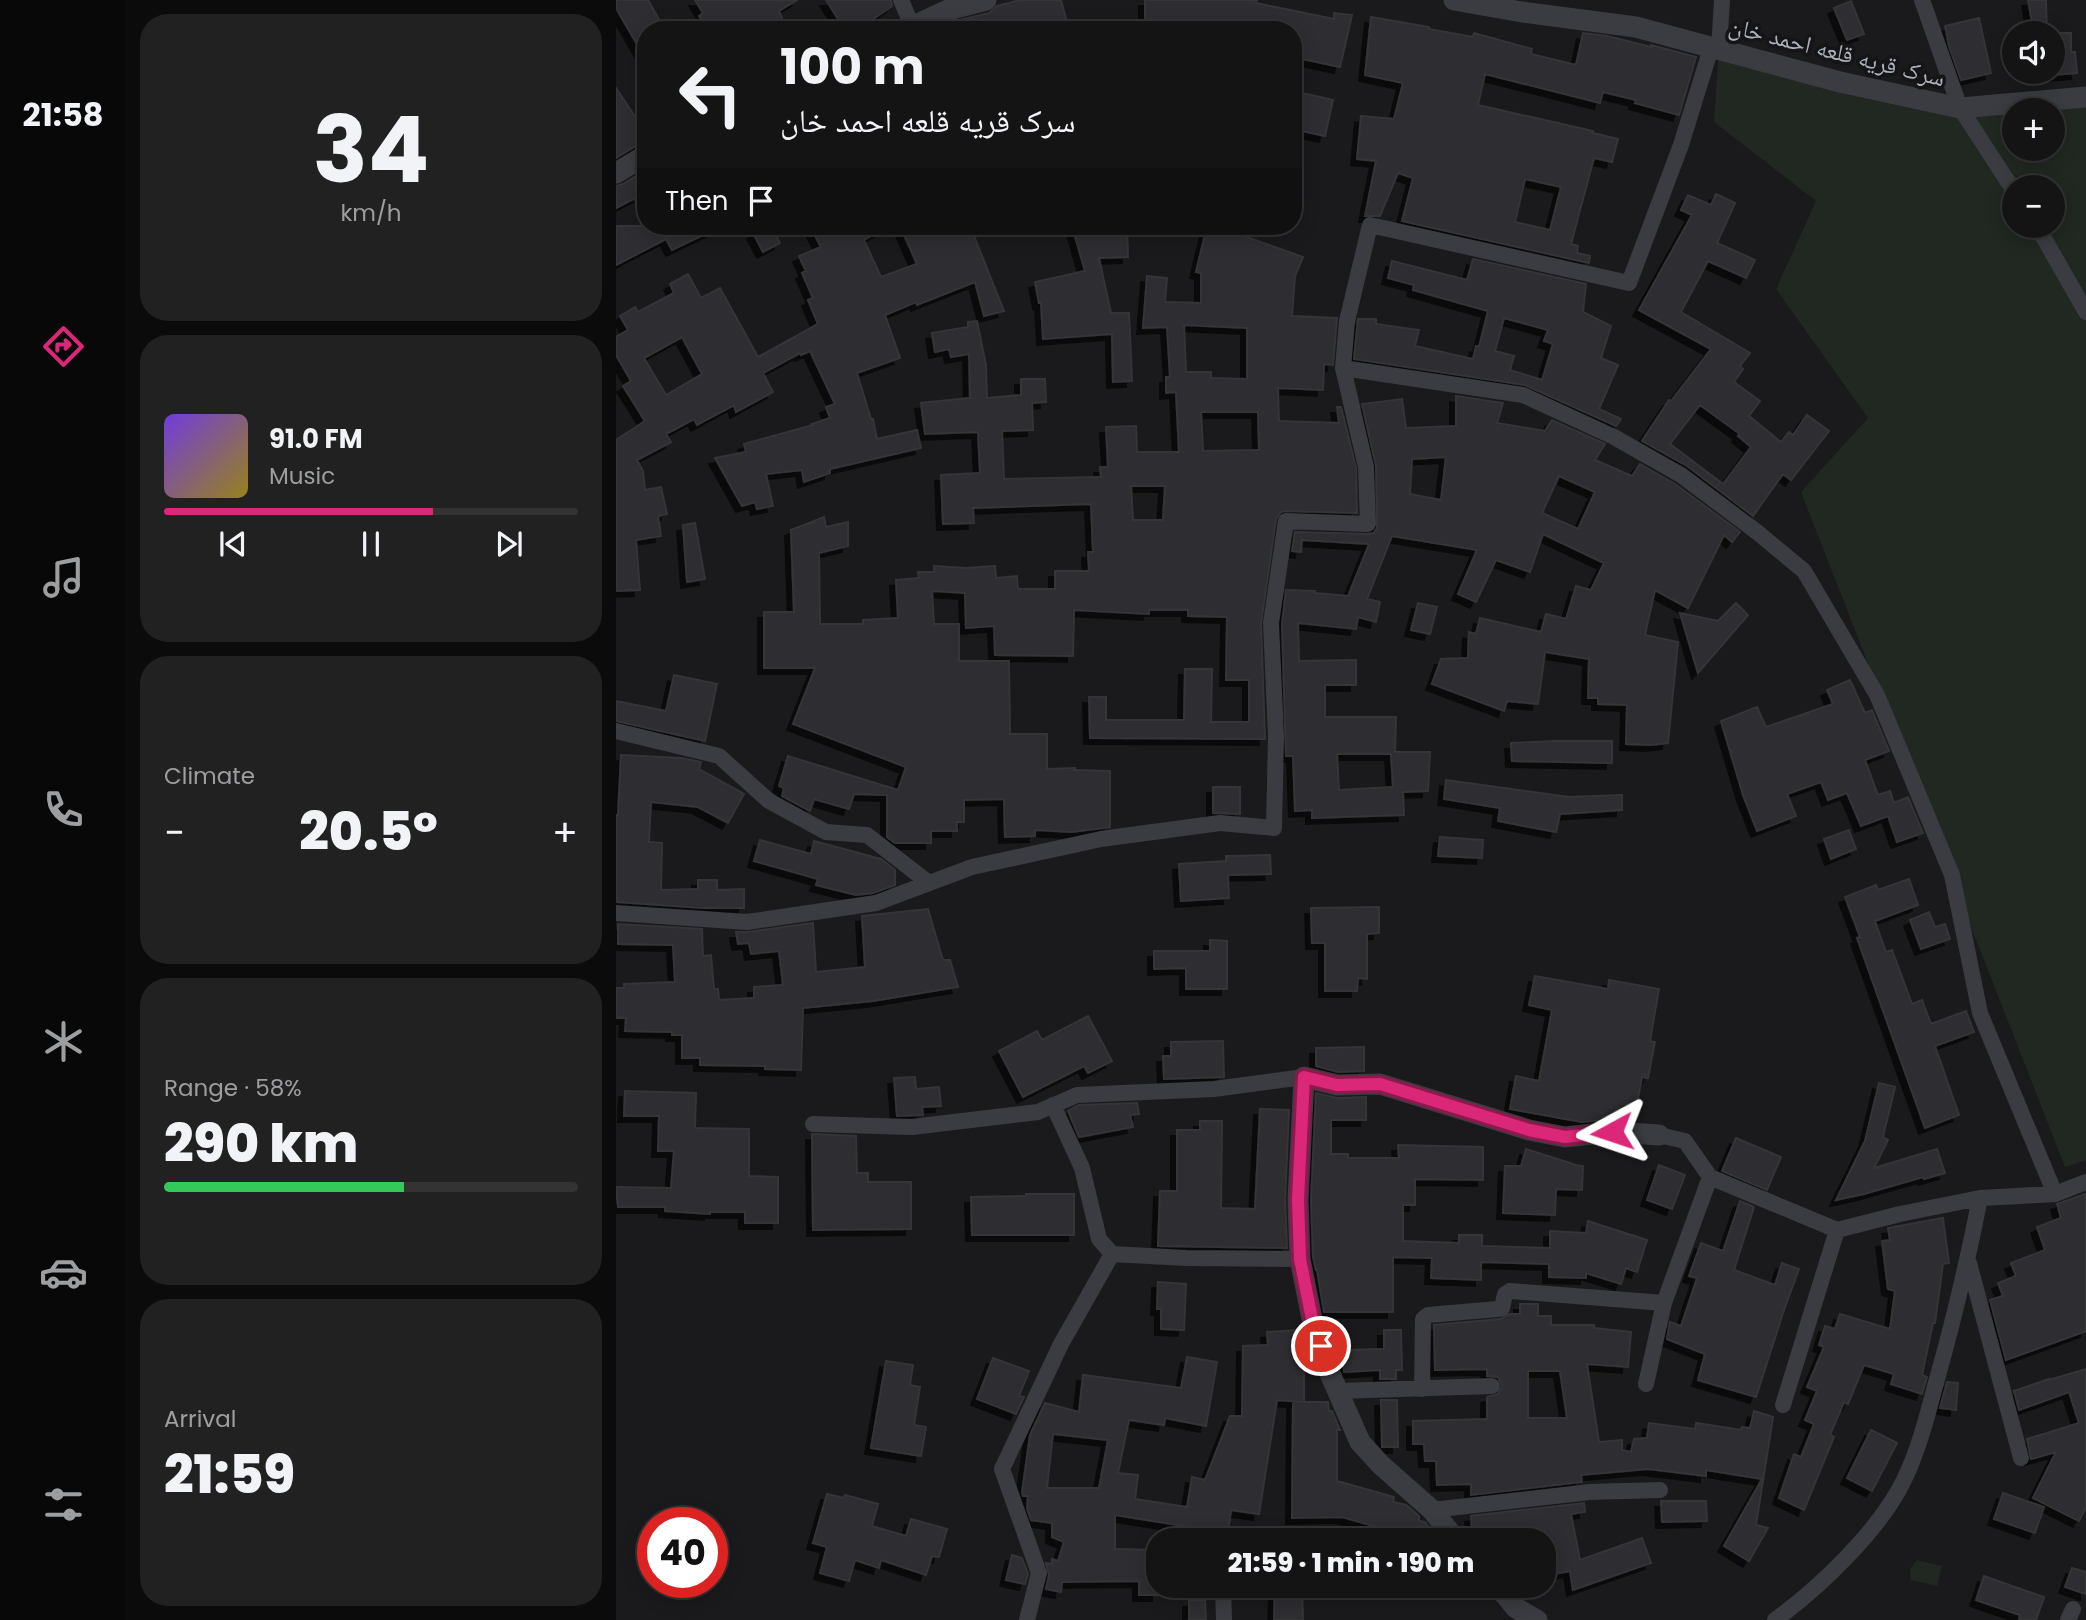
<!DOCTYPE html>
<html lang="en">
<head>
<meta charset="utf-8">
<style>
  :root { --surface:#141415; --page:#212122; --text:#f1f3f6; --muted:#9d9ea0; --line:#333334; --accent:#db2777 }
  body { margin:0; font-family:Poppins,"Noto Naskh Arabic",sans-serif; background:var(--page); color:var(--text); height:100vh; display:flex; flex-direction:column; font-size:26px; white-space:nowrap }
  * { box-sizing:border-box; margin:0 }
  p { font-size:23px; color:var(--muted) }
  .icon { flex:none; width:38px; height:38px; fill:none; stroke:currentColor; stroke-width:2; stroke-linecap:round; stroke-linejoin:round }
  .map { position:relative; flex:1; overflow:hidden }
  .details { display:flex; flex-direction:column; gap:14px; padding:14px; background:#0b0b0c; width:490px }
  .details>* { flex:none }
  .hud { position:absolute; left:21px; top:21px; width:665px; height:214px; border-radius:28px; box-shadow:0 4px 18px #0003,0 0 0 2px var(--line); background:#141415; color:var(--text); overflow:hidden }
  .tools { position:absolute; left:1386px; top:21px; display:grid; gap:14px }
  .tools a { display:grid; place-items:center; width:63px; height:63px; border-radius:50%; background:var(--surface); box-shadow:0 4px 18px #0003,0 0 0 2px var(--line); font-size:35px }
  .speed { position:absolute; left:21px; top:1507px; display:flex; gap:14px; font-size:35px; font-weight:700; text-align:center }
  .speed>* { display:grid; place-content:center; width:91px; height:91px; border-radius:50%; background:var(--surface); box-shadow:0 4px 18px #0003,0 0 0 2px var(--line); line-height:1 }
  .speed .limit { border:10px solid #d22; background:#fff; color:#111 }
  .pin { position:absolute; display:grid; place-items:center; width:60px; height:60px; color:#fff; margin:-30px; border:4px solid #fff; border-radius:50%; box-shadow:0 2px 7px #0007 }
  .me { position:absolute; width:77px; margin:-38px; rotate:265deg; stroke-linejoin:round; filter:drop-shadow(0 0 5px #0008) }
  .turn { display:flex; align-items:center; gap:24px; height:147px; padding:0 28px; font-size:32px }
  .turn .icon { width:91px; height:91px; stroke-width:2.5 }
  .turn b { display:block; font-size:49px; line-height:60px }
  .then { display:flex; align-items:center; height:66px; padding:0 28px; background:#0003; gap:14px; font-size:26px }
  .big { font-size:52px; font-weight:800; line-height:1.1 }
  .details .widget { flex:1; display:flex; flex-direction:column; justify-content:center; gap:10px; min-width:0; padding:0 24px; border-radius:28px; background:var(--page) }
  .details .dial { align-items:center; gap:0 }
  .dial b { font-size:91px; line-height:1 }
  .song { display:flex; align-items:center; gap:21px }
  .cover { width:84px; height:84px; border-radius:10px; background:linear-gradient(135deg,hsl(260 70% 55%),hsl(50 70% 35%)) }
  .played { height:7px; border-radius:4px; background:linear-gradient(90deg,var(--accent) 65%,var(--line) 65%) }
  .keys { display:flex; justify-content:space-around; direction:ltr }
  .heat { display:flex; justify-content:space-between; align-items:center; font-size:38px; direction:ltr }
  .charge { height:10px; border-radius:5px; background:linear-gradient(90deg,#34c759 58%,var(--line) 0) }
  .trip { position:absolute; left:530px; top:1528px; width:410px; height:70px; border-radius:28px; background:var(--surface); box-shadow:0 4px 18px #0003,0 0 0 2px var(--line); font-weight:800; line-height:70px; text-align:center }
  main { display:flex; flex:1; min-height:0 }
  .dock { display:flex; flex-direction:column; width:126px; justify-content:space-around; align-items:center; background:#080808; color:var(--muted) }
  .dock .icon { width:49px; height:49px }
  .dock .active { color:var(--accent) }
  .dock b { font-size:32px; color:var(--text) }
  .map>svg:first-child { display:block }
  .green { fill:#202821; fill-rule:evenodd }
  .building { fill:#2d2d30; stroke:#343438; stroke-width:2; fill-rule:evenodd; filter:url(#shadow) }
  .lines { fill:none; stroke-linecap:round; stroke-linejoin:round }
  .minor { stroke:#3b3c41; stroke-width:16 }
  .tertiary { stroke:#3b3c41; stroke-width:21 }
  .route-casing { stroke:#8e194d; stroke-width:18 }
  .route { stroke:#db2777; stroke-width:12 }
  .labels { text-anchor:middle; stroke-width:7; stroke-linejoin:round; paint-order:stroke }
  .street-label { font-size:24px; fill:#adb2bc; stroke:#151517 }
</style>
</head>
<body>
<main>
<nav class="dock">
<b>21:58</b>
<svg class="icon active" aria-label="directions" viewBox="0 0 24 24"><path d="M12 3l9 9-9 9-9-9zM9 14v-3h6M13 9l2 2-2 2"/></svg>
<svg class="icon" aria-label="music" viewBox="0 0 24 24"><path d="M9 18V5l10-2v13"/><circle cx="6" cy="18" r="3"/><circle cx="16" cy="16" r="3"/></svg>
<svg class="icon" aria-label="phone" viewBox="0 0 24 24"><path d="M5 4h4l2 5-3 2q2 4 5 5l2-3 5 2v4C11 20 4 13 5 4z"/></svg>
<svg class="icon" aria-label="climate" viewBox="0 0 24 24"><path d="M12 3v18M4 7l16 10M4 17L20 7"/></svg>
<svg class="icon" aria-label="car" viewBox="0 0 24 24"><path d="M5 17H2v-5l4-1 3-4h7l3 4 3 1v5h-3M9 17h6M6 11h13"/><circle cx="7" cy="17" r="2"/><circle cx="17" cy="17" r="2"/></svg>
<svg class="icon" aria-label="filters" viewBox="0 0 24 24"><path d="M4 7h16M4 17h16"/><circle cx="9" cy="7" r="2"/><circle cx="15" cy="17" r="2"/></svg>
</nav>
<section class="details">
<div class="widget dial"><b>34</b><p>km/h</p></div>
<div class="widget">
<div class="song"><i class="cover"></i><div><b>91.0 FM</b><p>Music</p></div></div>
<div class="played"></div>
<div class="keys"><svg class="icon" aria-label="previous" viewBox="0 0 24 24"><path d="M18 5L8 12l10 7zM5 5v14"/></svg><svg class="icon" aria-label="pause" viewBox="0 0 24 24"><path d="M8 5v14M16 5v14"/></svg><svg class="icon" aria-label="next" viewBox="0 0 24 24"><path d="M6 5l10 7-10 7zM19 5v14"/></svg></div>
</div>
<div class="widget"><p>Climate</p>
<div class="heat"><a>−</a><b class="big">20.5°</b><a>+</a></div>
</div>
<div class="widget"><p>Range · 58%</p><b class="big">290 km</b><div class="charge"></div></div>
<div class="widget"><p>Arrival</p><b class="big">21:59</b></div>
</section>
<div class="map">
<svg width="1470" height="1620" viewBox="0 0 1470 1620">
  <defs>
    <filter id="shadow"><feDropShadow dx="-6" dy="6" stdDeviation="0" flood-color="#0009"/></filter>
  </defs>
  <rect width="100%" height="100%" fill="#1a1a1c"/>
  <path class="green" d="M1103,49L1344,108L1470,97V1160L1449,1167L1185,492L1252,418L1160,289L1200,201L1098,122ZM1398,110H1437V149H1398ZM1398,187H1437V226H1398Z
    M1301,1560L1326,1566L1321,1586L1295,1580L1294,1569Z"/>
  <path class="building" d="M0,0H32L49,30H30V60L0,8Z
    M79,0H181L163,11L171,30H92L83,16L87,13Z
    M210,0H275L276,6L241,30H229Z
    M405,0H445L453,30H321L336,22L373,13L381,6Z
    M529,0H641L640,3L718,19V13L736,15L724,67L677,57V30L612,20L611,30H529Z
    M1412,0H1430L1431,33H1418Z
    M1235,1L1248,34L1231,40L1218,8Z
    M755,17L813,27V29L857,37L858,33L916,49L915,54L960,65L967,33L991,36L1035,47V45L1080,57L1063,115L1019,103L1020,100L987,92L984,103L869,74L862,105L977,131V133L1002,139L996,162L978,158L955,244L962,246L961,253L974,256L973,263L786,221L797,178L782,173L764,216H749L760,161L741,159L745,116L778,119L787,83L749,75ZM909,179L945,187L934,230L899,222Z
    M1363,18L1375,73L1345,80L1333,46L1329,26Z
    M1437,33H1455V52H1459L1461,73L1437,75Z
    M0,88L30,133V142L23,144L0,158Z
    M677,91L717,100L709,136L677,129Z
    M30,170V184L19,189L23,196L0,208V186L7,184Z
    M1100,194L1119,203L1101,243L1139,260L1130,278L1092,261L1065,312L1134,353L1124,366L1127,369L1118,382L1144,401L1133,416L1165,442L1173,432L1177,435L1191,415L1213,431L1175,480L1167,474L1137,516L1071,466L1026,441L1053,400L1055,401L1095,349L1023,310L1076,215L1065,210L1072,195L1095,205ZM1084,405L1124,434L1122,436L1135,447L1107,484L1054,444Z
    M0,226H106L56,250L50,239L0,265Z
    M153,226H155L164,243L147,252L137,233Z
    M194,226H273L248,240L265,277L301,264L284,226H354L388,311L368,316L359,282L301,305L300,302L269,315L284,358L241,373L255,419H257L261,439L301,430L305,448L214,469V473L188,482L186,470L150,474L157,506L141,509L139,502L126,506L99,458L130,452L128,444L197,425L196,424L214,418L210,407L219,404L194,351L185,355L184,353L147,373L157,392L120,412L118,405L81,425L78,419L50,434L55,442L21,460L27,471L29,490L45,487L51,514L42,516L45,536L20,540L24,590L0,591V440L29,421L7,386L15,381L0,355V337L12,330L4,316L19,307L22,312L58,293L54,284L72,274L85,298L104,288L142,357L202,324L192,300L197,298L186,273L190,271L183,256L205,247ZM66,337L86,374L50,395L28,358Z
    M456,226H511L512,257L483,258L495,313H513L516,381L497,382L496,334L427,339L425,303H423L419,282L469,271Z
    M591,226H627L625,235L687,257L679,276L676,316L721,318L717,365L708,364L707,390L662,388L663,421L723,423L721,407H725L740,468L741,513L670,511L665,512L660,519L645,623L649,739L474,738L473,697H490V720H568L569,669H596L595,722H633V680H610L611,617L572,616V610H533V614L458,610L457,656L379,655L378,626L350,628L349,593L316,591L318,624H343V661H393L394,734H431V769L459,768V770L494,771V827L456,832L419,830V836L389,837L388,799L348,800V822H341V831H315V843H279L271,837V795L238,794L233,809L198,799L194,811L166,796L168,788L163,786L172,756L282,790L290,767L177,724L199,668H148V612H178L175,530L208,517L210,527L232,522V546L203,553L204,624H247V620L282,618L280,580L303,578L302,572H318V566L350,568L379,566L380,578L401,576L402,589H439V571H473L472,552H477L475,504L357,508L358,523L327,524L325,475L364,473L362,432L309,434L305,403L354,398L353,354L335,357L333,349L319,352L316,333L352,327V322L361,321L370,365L371,398L405,395V379H429L430,402L416,403L417,430L386,431L388,479L485,477L484,467H492L490,427L520,426L521,452H563L560,392L550,393V377H554L551,327L527,328L531,276L551,278L549,302L585,303V273L580,272ZM568,325L631,328V379L595,378V372H570ZM585,412H642L643,450L587,451ZM515,486H549L547,520H517Z
    M857,259L970,284L967,312L995,326L985,358L1002,365L983,409L1005,419L1000,426L909,385L738,359L742,319H760V324L803,330L799,346L857,359L860,346L863,347L872,311L797,290L798,285L772,278L776,261L851,280ZM888,318L932,330L928,341L937,344L926,380L894,370L898,356L879,351Z
    M840,396L887,403L881,423L929,431L936,420L989,444L979,460L1016,476L1024,464L1059,484L1124,532L1116,542L1108,535L1072,608L1039,590L1029,635L1062,642L1052,743L1035,745L1010,744L1011,705L982,704V698H972L973,659L929,652L922,704L891,701L888,711L816,684L825,659L852,658L853,632L860,634L864,618L925,632L930,614L950,619L960,586L975,590L988,563L927,534L914,572L880,560L860,602L842,594L861,550L776,536L751,599L764,602L760,622L742,617L740,629L682,623L683,661L740,660V685H709V717H780L779,752H814L812,791L787,792L788,815L696,818V810L679,811L677,756H670L666,624L670,590L699,591L698,593L732,596L753,544L686,540L685,552L676,551L679,532L752,534L758,533L761,528L760,466L746,404L786,399L790,428L840,426ZM830,457L825,500L794,494L796,459ZM943,476L979,492L962,529L926,513ZM721,754H775L777,787L723,790Z
    M79,523L89,579L71,582L67,525Z
    M802,603L821,607L814,634L795,630Z
    M1120,603L1132,615L1082,673L1064,613L1102,621Z
    M58,675L101,684L89,741L0,721V701L50,711Z
    M1234,680L1249,713L1256,710L1273,751L1249,760L1262,795L1274,791L1278,803L1292,797L1307,833L1281,842L1272,816L1245,826L1231,793L1212,800L1205,782L1171,794L1180,816L1141,831L1127,795L1105,721L1141,707L1150,727L1217,704L1211,690Z
    M940,741H996V763L896,761L895,743Z
    M5,755L65,758L85,762L83,769L128,794L112,823L82,807L35,802L33,842L46,843L45,890L82,889V880H101V890L128,889V908H87L0,902V815H2Z
    M830,780L953,797L1006,795V810L944,814L940,832L882,821L884,808L828,799Z
    M597,787H624V814L597,813Z
    M1233,830L1240,849L1215,859L1208,839Z
    M824,837L867,840L866,858L822,856Z
    M144,840L195,854L198,841L265,859L279,870V885L257,893L240,895L200,885L202,879L138,861Z
    M654,855L655,874L612,875L613,898L565,901L563,864L610,861V856Z
    M1293,879L1302,905L1259,921L1270,952L1276,950L1296,1004L1306,1000L1315,1024L1350,1011L1358,1032L1319,1046L1343,1115L1309,1128L1241,938L1244,937L1229,897L1260,885L1262,890Z
    M763,907V933L751,934V979L742,978L741,991H709V943H696L695,908Z
    M312,909L327,960H334L342,987L257,1001L187,1008L185,1070L149,1069V1066L84,1065V1058H66V1035H56V1032L9,1031L10,1018H0V988H8V984L59,982L57,945L2,944V924L86,929L87,956L95,955L98,989H102L103,1000L138,998V987L167,985L163,951L135,954L133,943L122,944L120,932H132L197,923L200,972L249,967L246,916Z
    M1313,912L1319,927L1329,924L1334,939L1305,949L1294,920Z
    M594,940L611,941V989H570V968L538,969V951H594Z
    M919,976L992,989L993,980L1043,989L1034,1041L1039,1042L1032,1078L1026,1077L1018,1120L995,1119L966,1122L894,1109L900,1076L923,1081L936,1010L913,1005Z
    M472,1016L496,1061L472,1073L468,1066L407,1097L383,1051L421,1031L426,1040Z
    M607,1041L608,1077L548,1079L547,1056H555V1042Z
    M748,1047V1071L722,1072L700,1066V1048Z
    M299,1077L300,1089L323,1087L325,1106L306,1107L307,1115L281,1116L278,1078Z
    M1263,1083L1279,1087L1267,1137L1272,1140L1258,1168L1321,1149L1329,1173L1308,1179L1307,1177L1248,1194L1220,1200L1249,1141Z
    M9,1091L80,1093L79,1128L133,1129V1176L162,1177V1223H129V1212H94V1214L49,1211V1207H2L0,1187L55,1188L58,1151H42L43,1116H8Z
    M700,1093L721,1098L750,1097V1120H715V1154H732V1158H783L782,1145L867,1147V1180L799,1179V1205H787V1241L843,1243V1235H866V1246L934,1248V1231L970,1233L972,1221L1031,1240L1021,1272L1010,1268L1005,1284L970,1273V1278L933,1277V1264L865,1262V1280L815,1278L816,1258L777,1257V1312H708L701,1270H700L697,1257L695,1200Z
    M521,1103L523,1114L514,1115L517,1127L463,1137L452,1111L463,1105Z
    M644,1109L673,1110L669,1199L671,1248L542,1246L544,1191H561V1130H584V1121H606L605,1208L639,1209Z
    M196,1134L240,1136L241,1173H252V1182H295V1229L197,1230Z
    M1120,1138L1165,1157L1151,1190L1106,1171Z
    M910,1149L960,1165L967,1166L966,1190L940,1189L939,1215L887,1213L889,1166H905Z
    M1043,1165L1069,1175L1056,1209L1031,1200Z
    M410,1194H458V1235H356L355,1197L410,1196Z
    M1470,1194V1331L1390,1360L1374,1300L1387,1296L1382,1283L1400,1276L1395,1263L1429,1250L1421,1227L1445,1218L1441,1204Z
    M1124,1201L1138,1207L1118,1270L1159,1285L1166,1263L1183,1269L1168,1310L1140,1397L1082,1380L1089,1354L1051,1339L1054,1322L1065,1326L1081,1278L1073,1276L1085,1243L1107,1251Z
    M1327,1218L1333,1263L1327,1264L1319,1323H1317L1306,1375L1311,1377L1306,1394L1275,1384L1278,1374L1248,1365L1232,1404L1228,1402L1214,1435L1218,1437L1188,1510L1163,1498L1178,1454L1185,1457L1198,1424L1189,1420L1201,1391L1191,1387L1208,1347L1203,1345L1209,1326L1219,1329L1224,1314L1274,1329L1279,1291L1272,1289L1266,1241L1274,1240L1272,1228Z
    M542,1282L570,1284L568,1330L545,1329V1309H541Z
    M904,1304H922V1316H935V1325H978V1328L1015,1332L1012,1367L971,1364L983,1442L1006,1440V1450L1015,1452L1018,1439L1031,1438L1033,1423L1079,1429L1080,1423L1125,1430L1126,1427L1134,1428L1138,1411L1157,1417L1140,1525L1152,1528L1133,1561L1108,1546L1146,1479L1090,1470V1476L1032,1469L965,1475L966,1482L855,1495V1484L821,1485L820,1461H809L808,1444H797V1421L871,1419V1397L882,1394L886,1386L882,1377L871,1376V1369L819,1370L818,1325L884,1319L894,1314H904ZM912,1371H944L951,1418H912Z
    M682,1330L684,1360H688V1402H712L713,1411H716L724,1430H721V1481L778,1497L777,1502L790,1505L803,1516V1521L809,1522L812,1526L809,1540H785L786,1534L726,1517L676,1518L677,1402H687L661,1400L643,1514L615,1510L612,1533L499,1515V1549L542,1550V1595H523V1581L446,1582L445,1592L430,1589L433,1575L430,1563L436,1564V1559L442,1561L448,1542L436,1537V1523L415,1520L411,1508L412,1496H407L406,1493L414,1435L429,1403L463,1412L467,1375L565,1388L571,1357L601,1362L590,1426L549,1418L548,1425L513,1420L502,1473L522,1475L519,1499L571,1507L576,1477L589,1480L614,1416H626L627,1346L652,1345L651,1332ZM437,1434L492,1440L483,1488H431Z
    M768,1330H785L786,1370H780V1379H764V1370L728,1372L727,1350L768,1349Z
    M377,1358L413,1371L403,1396L408,1397L400,1414L361,1399Z
    M270,1361L297,1365L294,1385L304,1387L298,1425L310,1427L305,1456L255,1448Z
    M1470,1369V1507L1463,1521L1417,1498L1440,1452L1415,1459L1411,1439L1463,1423L1453,1392L1403,1410L1398,1391L1433,1379V1380Z
    M1331,1382L1342,1383L1340,1410L1324,1408Z
    M765,1400H781L782,1447H766Z
    M1255,1430L1281,1443L1256,1491L1231,1478Z
    M1387,1493L1428,1507L1419,1533L1378,1519Z
    M211,1494L228,1498L229,1495L262,1504L256,1526L290,1536L295,1519L331,1529L323,1557L316,1556L310,1575L265,1560L263,1568L239,1560L233,1581L204,1573L211,1547L197,1543Z
    M1045,1501H1090L1091,1521L1046,1522Z
    M968,1503L969,1512L955,1514L964,1560L1026,1538L1035,1563L957,1590L954,1571L928,1576V1540H894L893,1532H856L855,1516Z
    M396,1555L406,1558L412,1574L409,1584L390,1580Z
    M1456,1568L1470,1572V1594L1449,1587Z
    M1368,1576L1428,1597L1420,1620H1403L1404,1615L1360,1600Z
    M659,1586H686L687,1620H658Z
    M589,1600L590,1620H573V1601Z"/>
  <g class="lines">
    <path class="minor" d="M285,0L296,26
      M1306,0L1344,108L1398,191
      M1103,49L1106,0
      M1421,226L1470,312
      M727,368L907,395L998,437L1065,475L1141,532L1188,571L1261,695L1336,875L1364,1013L1439,1194
      M0,731L103,756L153,801L210,832L251,835L313,883
      M0,913L131,922L260,903L356,867L485,839L604,823L658,828L660,736L655,623L670,521L752,524L750,467L727,368L731,321L754,225L1013,283L1065,145L1095,48
      M437,1105L466,1168L483,1239L496,1254L570,1258L684,1259
      M197,1124L296,1127L422,1112L461,1095L598,1089L688,1077
      M1043,1135L1069,1141L1094,1177L1221,1230L1284,1214L1364,1198L1439,1194L1470,1182
      M1353,1263L1405,1458
      M1030,1384L1048,1303L1094,1177
      M806,1389L807,1319L812,1315L882,1309L886,1308L889,1294L894,1291L1048,1303
      M722,1391L876,1386
      M1167,1405L1221,1230
      M816,1510L974,1492L1044,1490
      M607,1586L608,1620
      M411,1620L423,1573L386,1469L445,1344L496,1254
      M1159,1620C1203,1588 1264,1530 1288,1480C1303,1449 1312,1413 1321,1379C1338,1319 1352,1259 1364,1198
      M1452,1620L1457,1609"/>
    <path class="tertiary" d="M838,0L906,12L1020,27L1224,82L1344,108L1470,97
      M289,30L332,10L370,0
      M0,173L30,155
      M840,1540L816,1510L765,1465L744,1442L712,1369L697,1324L684,1259L682,1200L688,1077L721,1085L764,1084L913,1130L949,1137L996,1132L1043,1135
      M882,1586L900,1608L921,1620"/>
  </g>
  <g class="lines">
    <defs>
      <path id="route" d="M705,1346L697,1324L684,1259L682,1200L688,1077L721,1085L764,1084L913,1130L949,1137L996,1132"/>
    </defs>
    <use href="#route" class="route-casing"/>
    <use href="#route" class="route"/>
  </g>
  <g class="labels">
    <g class="street-label">
      <text transform="translate(1221 52) rotate(14)" y="8">سرک قریه قلعه احمد خان</text>
    </g>
  </g>
</svg>
<div class="tools">
<a><svg class="icon" aria-label="sound" viewBox="0 0 24 24"><path d="M4 9h4l5-4v14l-5-4H4zM17 9q2 3 0 6"/></svg></a>
<a>+</a>
<a>−</a>
</div>
<div class="speed"><div class="limit">40</div></div>
<div class="pin" style="left:705px;top:1346px;background:#d93025"><svg class="icon" aria-label="arrive" viewBox="0 0 24 24"><path d="M6 21V4h12l-3 4 3 4H6"/></svg></div>
<svg class="me" style="left:996px;top:1132px" viewBox="-20 -20 40 40"><path d="M0-17L14 15 0 8-14 15z" fill="#db2777" stroke="#fff" stroke-width="4"/></svg>
<div class="trip">21:59 · 1 min · 190 m</div>
<div class="hud">
<div class="turn"><svg class="icon" aria-label="left" viewBox="0 0 24 24"><path d="M17 20v-9H6M10 6l-5 5 5 5"/></svg><div><b>100 m</b>سرک قریه قلعه احمد خان</div></div>
<div class="then">Then<svg class="icon" aria-label="arrive" viewBox="0 0 24 24"><path d="M6 21V4h12l-3 4 3 4H6"/></svg></div>
</div>
</div>
</main>
</body>
</html>
